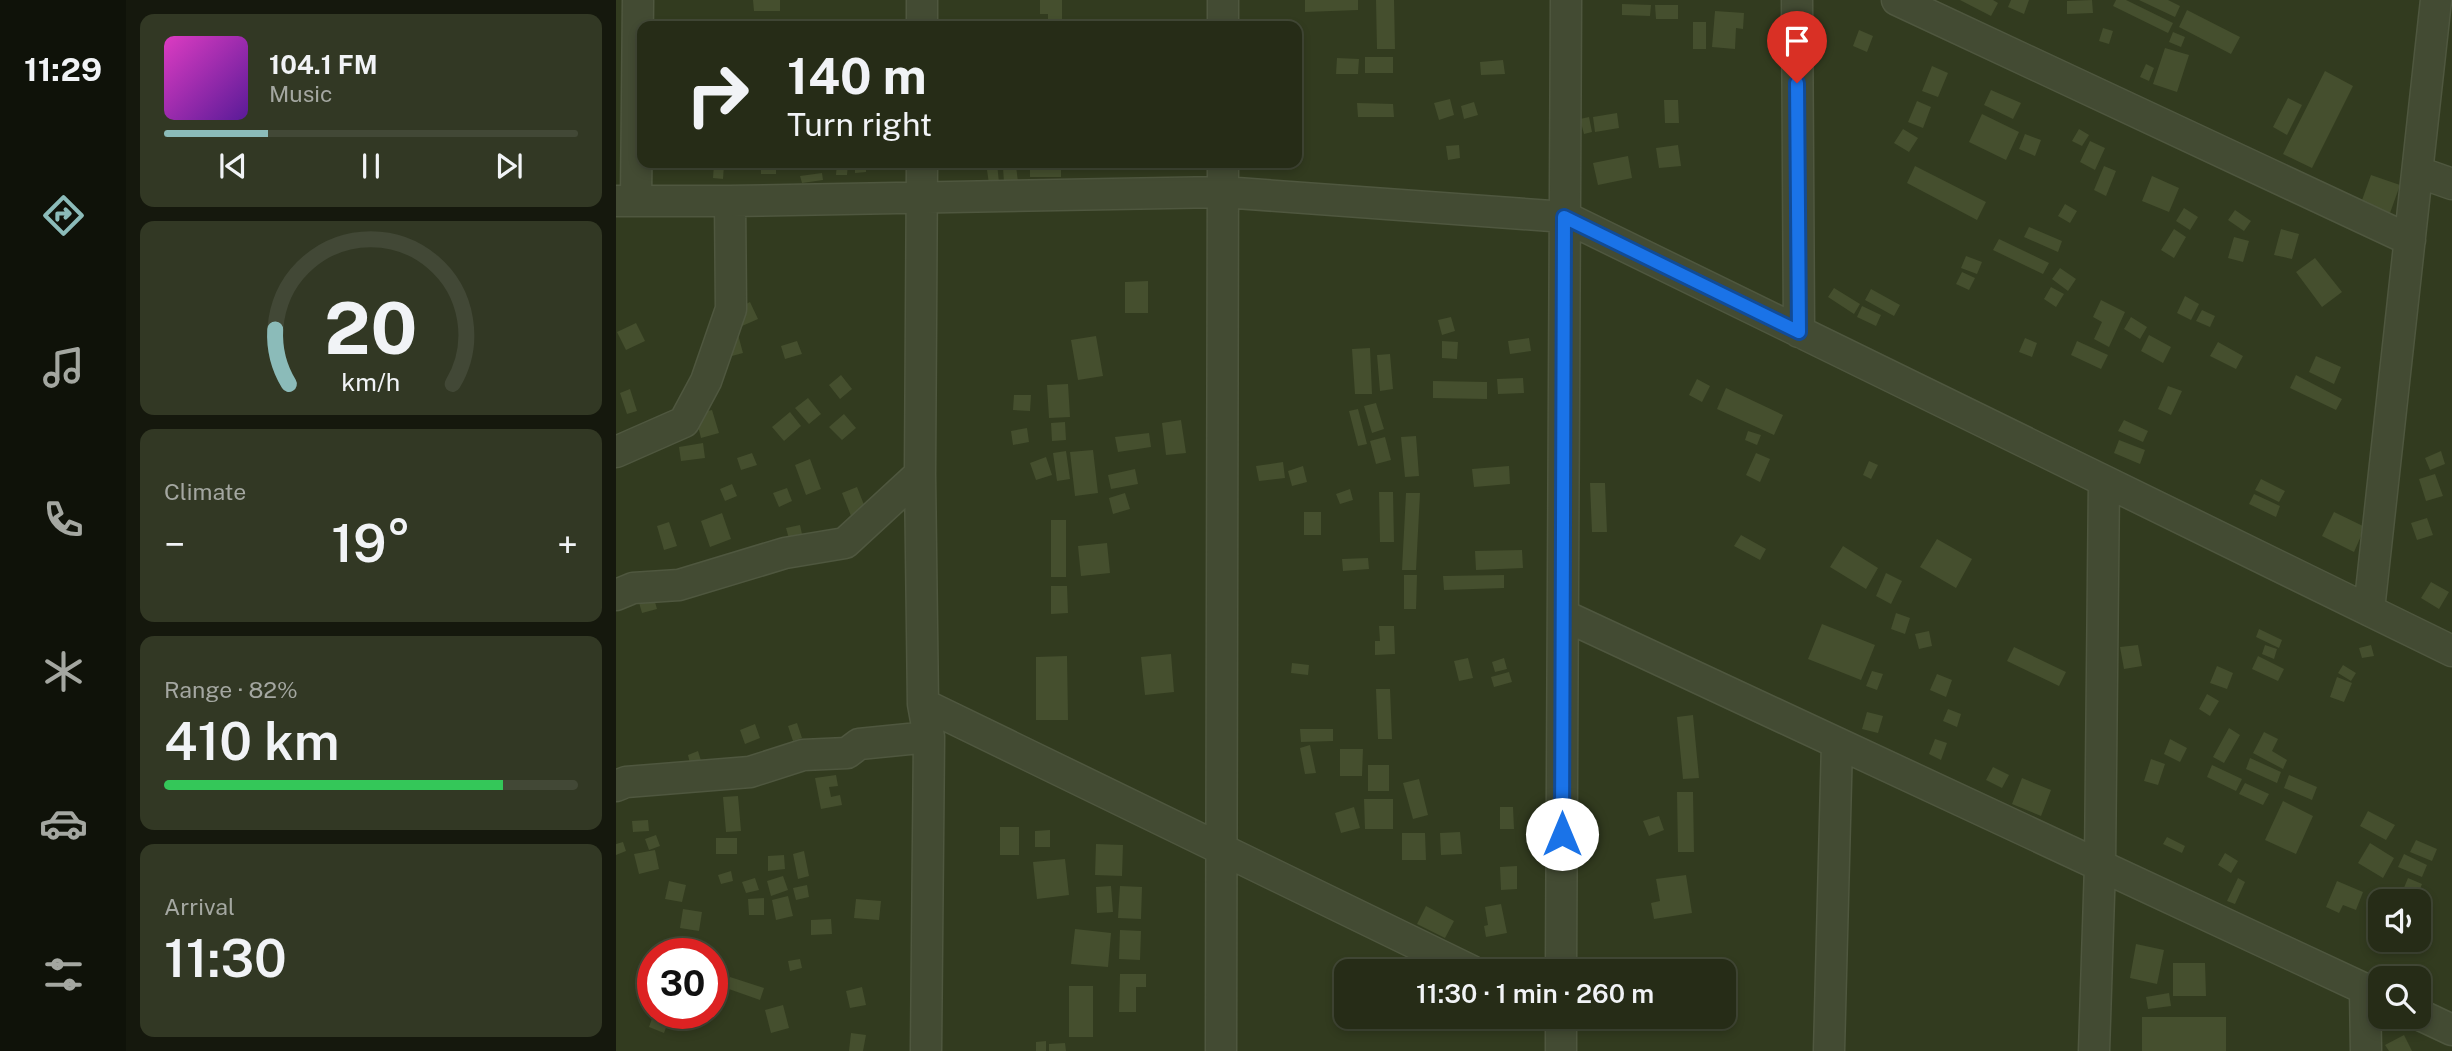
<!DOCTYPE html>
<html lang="en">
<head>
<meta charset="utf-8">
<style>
  :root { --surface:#262c17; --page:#323824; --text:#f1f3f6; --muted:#a4a7a1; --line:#424836; --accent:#8bbbb9 }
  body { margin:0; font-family:"Public Sans",sans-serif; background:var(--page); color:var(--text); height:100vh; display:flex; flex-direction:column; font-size:26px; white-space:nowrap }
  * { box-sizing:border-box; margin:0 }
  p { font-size:23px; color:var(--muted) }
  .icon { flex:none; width:38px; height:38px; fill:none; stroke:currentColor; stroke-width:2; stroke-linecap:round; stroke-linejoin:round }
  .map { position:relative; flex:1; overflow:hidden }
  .details { display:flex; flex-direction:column; gap:14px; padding:14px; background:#15180d; width:490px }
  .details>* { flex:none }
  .hud { position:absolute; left:21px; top:21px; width:665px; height:147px; border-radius:14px; box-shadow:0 4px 10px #0003,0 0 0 2px var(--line); background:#262c17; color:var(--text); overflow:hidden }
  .buttons { position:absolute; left:1752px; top:889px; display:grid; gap:14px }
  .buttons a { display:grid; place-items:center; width:63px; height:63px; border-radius:14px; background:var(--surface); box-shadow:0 4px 10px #0003,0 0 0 2px var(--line); font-size:35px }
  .speed { position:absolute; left:21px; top:938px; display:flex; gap:14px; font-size:35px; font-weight:700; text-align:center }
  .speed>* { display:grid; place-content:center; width:91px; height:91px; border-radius:50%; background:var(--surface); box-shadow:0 4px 10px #0003,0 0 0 2px var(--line); line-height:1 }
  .speed .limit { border:10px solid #d22; background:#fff; color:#111 }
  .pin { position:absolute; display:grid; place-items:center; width:60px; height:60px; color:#fff; margin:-72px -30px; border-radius:50% 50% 50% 0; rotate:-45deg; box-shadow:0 0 7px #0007 }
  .pin .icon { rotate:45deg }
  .me { position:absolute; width:77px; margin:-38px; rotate:0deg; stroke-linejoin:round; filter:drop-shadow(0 0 5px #0008) }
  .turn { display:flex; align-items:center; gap:24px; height:147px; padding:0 35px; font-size:32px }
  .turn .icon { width:91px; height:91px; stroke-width:2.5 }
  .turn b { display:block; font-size:49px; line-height:60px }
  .big { font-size:52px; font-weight:600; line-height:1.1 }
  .details .widget { flex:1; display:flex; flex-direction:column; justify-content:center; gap:10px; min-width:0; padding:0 24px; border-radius:14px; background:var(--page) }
  .details .dial { align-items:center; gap:0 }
  .dial svg { height:182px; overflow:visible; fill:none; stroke:var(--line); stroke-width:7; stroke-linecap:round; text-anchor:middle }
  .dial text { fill:var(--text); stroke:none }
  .song { display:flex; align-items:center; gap:21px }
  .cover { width:84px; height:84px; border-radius:10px; background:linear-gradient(135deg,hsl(310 70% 55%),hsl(270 70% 35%)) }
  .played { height:7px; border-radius:4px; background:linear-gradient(90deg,var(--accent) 25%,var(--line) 25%) }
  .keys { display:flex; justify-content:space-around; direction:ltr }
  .heat { display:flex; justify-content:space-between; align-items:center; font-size:38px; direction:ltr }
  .charge { height:10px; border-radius:5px; background:linear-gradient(90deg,#34c759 82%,var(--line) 0) }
  .trip { position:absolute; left:718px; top:959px; width:402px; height:70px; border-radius:14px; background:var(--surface); box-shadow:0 4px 10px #0003,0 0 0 2px var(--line); font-weight:600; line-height:70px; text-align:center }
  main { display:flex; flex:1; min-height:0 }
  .tab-bar { display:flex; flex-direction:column; width:126px; justify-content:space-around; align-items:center; background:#0f1209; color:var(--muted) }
  .tab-bar .icon { width:49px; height:49px }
  .tab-bar .selected { color:var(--accent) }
  .tab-bar b { font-size:32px; color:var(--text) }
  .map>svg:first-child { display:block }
  .building { fill:#454f2e }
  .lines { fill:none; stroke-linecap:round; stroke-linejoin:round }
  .street-casing { stroke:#4f573f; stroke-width:33 }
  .street { stroke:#434b33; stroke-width:30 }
  .route-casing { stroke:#114b97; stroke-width:18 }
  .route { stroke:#1a73e8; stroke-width:12 }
</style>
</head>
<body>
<main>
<nav class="tab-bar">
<b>11:29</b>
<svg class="icon selected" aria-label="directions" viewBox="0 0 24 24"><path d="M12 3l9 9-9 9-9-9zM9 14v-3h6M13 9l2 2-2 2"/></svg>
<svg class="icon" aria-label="music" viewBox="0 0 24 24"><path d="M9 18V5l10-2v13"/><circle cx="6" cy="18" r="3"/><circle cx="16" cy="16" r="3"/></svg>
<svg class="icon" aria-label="phone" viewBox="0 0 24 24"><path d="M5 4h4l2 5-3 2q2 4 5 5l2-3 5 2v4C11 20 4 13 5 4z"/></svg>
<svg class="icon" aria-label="climate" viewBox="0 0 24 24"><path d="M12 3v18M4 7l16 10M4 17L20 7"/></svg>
<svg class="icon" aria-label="car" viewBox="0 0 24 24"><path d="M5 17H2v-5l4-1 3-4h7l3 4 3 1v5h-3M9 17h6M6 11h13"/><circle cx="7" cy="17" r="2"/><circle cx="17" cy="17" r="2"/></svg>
<svg class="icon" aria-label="filters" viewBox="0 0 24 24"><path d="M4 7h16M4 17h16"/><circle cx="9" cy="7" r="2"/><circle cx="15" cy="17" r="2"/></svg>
</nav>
<section class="details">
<div class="widget">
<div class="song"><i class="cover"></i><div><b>104.1 FM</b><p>Music</p></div></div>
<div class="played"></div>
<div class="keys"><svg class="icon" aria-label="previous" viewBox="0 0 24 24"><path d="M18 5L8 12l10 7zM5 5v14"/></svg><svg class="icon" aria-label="pause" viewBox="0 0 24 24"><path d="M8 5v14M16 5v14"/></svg><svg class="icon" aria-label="next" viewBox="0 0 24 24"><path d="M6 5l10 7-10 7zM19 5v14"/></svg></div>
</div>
<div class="widget dial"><svg viewBox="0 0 100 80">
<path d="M14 69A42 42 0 1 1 86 69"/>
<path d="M14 69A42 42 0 0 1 8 45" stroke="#8bbbb9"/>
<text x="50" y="56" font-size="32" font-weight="700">20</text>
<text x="50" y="72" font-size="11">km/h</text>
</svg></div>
<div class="widget"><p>Climate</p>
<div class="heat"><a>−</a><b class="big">19°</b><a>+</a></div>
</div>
<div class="widget"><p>Range · 82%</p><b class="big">410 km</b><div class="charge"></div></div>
<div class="widget"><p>Arrival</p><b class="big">11:30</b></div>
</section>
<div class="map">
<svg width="1836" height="1051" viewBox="0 0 1836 1051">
  <rect width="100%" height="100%" fill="#323b1f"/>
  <path class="building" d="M137,0H164V11H138Z
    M424,0H446V26H432V14H424Z
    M689,0H742V10L689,12Z
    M760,0H778L779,49H761Z
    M1344,0H1377L1382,3L1375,16Z
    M1395,0H1413L1408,14L1392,7Z
    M1476,0L1477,13L1451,14V1Z
    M1500,0H1510L1557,23L1552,33L1497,6Z
    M1523,0H1552L1564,6L1559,17Z
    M1006,4L1035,5L1034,16L1006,15Z
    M1039,5H1062V19H1040Z
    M1571,10L1624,37L1615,54L1563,27Z
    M1099,11L1128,13L1127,29L1120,28L1119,49L1096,47Z
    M1077,22H1090V49H1077Z
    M1487,28L1497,31L1493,44L1483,41Z
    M1243,30L1257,36L1251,52L1237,46Z
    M1557,32L1569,37L1565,47L1553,42Z
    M1549,48L1573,55L1561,92L1537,84Z
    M749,57H777V73H749Z
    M721,58L743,59L742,74H720Z
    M887,60L889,74L865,75L864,62Z
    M1530,64L1538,68L1533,81L1524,77Z
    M1316,66L1332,73L1322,97L1306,91Z
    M1709,71L1737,86L1696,168L1667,154Z
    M1375,90L1405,103L1397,119L1368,105Z
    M1672,98L1686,105L1671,135L1657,127Z
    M834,99L838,115L823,120L818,103Z
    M1048,100H1062L1063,123H1049Z
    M1301,101L1315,107L1307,128L1292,122Z
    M858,102L862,115L848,119L845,106Z
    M741,103L777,104L778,117H742Z
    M1001,113L1003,128L979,132L977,117Z
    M1366,114L1403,132L1390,160L1353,142Z
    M973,117L976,132L968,134L964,119Z
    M1287,129L1302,138L1293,152L1278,143Z
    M1463,129L1473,135L1466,146L1456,141Z
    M1409,134L1425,140L1419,156L1403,149Z
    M1474,141L1489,148L1479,170L1464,162Z
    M843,145L844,158L832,160L830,146Z
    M1062,145L1065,166L1043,168L1040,148Z
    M1012,156L1016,178L982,185L977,163Z
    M145,163H160V174H145Z
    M221,163H232L231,175H220Z
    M239,163H250V172L239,173Z
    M370,163H381L383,183L373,184Z
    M414,163H445V177H414Z
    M98,164L108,165L107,179L97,178Z
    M400,166L402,182L388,183L387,167Z
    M1299,166L1370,202L1361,220L1291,183Z
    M1488,166L1500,171L1490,196L1478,190Z
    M206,173L207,180L186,183L184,176Z
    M1755,175L1784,185L1774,213L1745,203Z
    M1536,176L1563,188L1553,212L1526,201Z
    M1449,204L1461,211L1454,223L1442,216Z
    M1568,208L1582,217L1574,230L1560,221Z
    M1619,210L1635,221L1628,231L1612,220Z
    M1413,227L1446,241L1442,252L1408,237Z
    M1558,229L1570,237L1558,258L1545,250Z
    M1665,229L1683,234L1676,259L1658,255Z
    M1618,237L1633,241L1627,262L1612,258Z
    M1383,239L1433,263L1427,274L1377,250Z
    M1350,256L1366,262L1361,274L1345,268Z
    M1699,258L1726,292L1706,307L1680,272Z
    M1444,268L1460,279L1452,291L1436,279Z
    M1346,272L1359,278L1353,290L1340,284Z
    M532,281V313H509V282Z
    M1435,287L1448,294L1440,307L1428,299Z
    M1218,288L1244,304L1238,314L1212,297Z
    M1255,289L1284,305L1278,316L1249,300Z
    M1569,296L1583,304L1575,320L1561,313Z
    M1485,300L1509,312L1493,347L1478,339L1486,322L1477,317Z
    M134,302L142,319L126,326L118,310Z
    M1246,306L1265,315L1260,326L1241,317Z
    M1586,310L1599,316L1594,327L1580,321Z
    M835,317L839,331L826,335L822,320Z
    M1515,317L1531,327L1524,339L1508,329Z
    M20,323L29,341L10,350L1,332Z
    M121,331L127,353L112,357Z
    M1533,335L1555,347L1547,363L1525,351Z
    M480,336L487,376L462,380L455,340Z
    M913,338L915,351L894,354L892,341Z
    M1409,338L1421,343L1416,357L1403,352Z
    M181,341L186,354L169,359L165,346Z
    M826,341L842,342L841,359L826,358Z
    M1461,341L1492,355L1485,369L1455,355Z
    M1602,342L1627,356L1620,369L1594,356Z
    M754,348L756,394H739L736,349Z
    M774,354L777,389L764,391L761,355Z
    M1700,356L1725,367L1718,384L1693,372Z
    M225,375L236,389L224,399L213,385Z
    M1680,375L1726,399L1720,410L1674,388Z
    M907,378L908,393L882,394L881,379Z
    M1081,379L1094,386L1086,402L1073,395Z
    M817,381L871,382V399L817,398Z
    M452,384L454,417L433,418L431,385Z
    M1552,386L1566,391L1555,415L1542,409Z
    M1110,388L1167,415L1158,435L1101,409Z
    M14,389L21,411L11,414L4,393Z
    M398,395H415L414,411L397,410Z
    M192,398L205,414L193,424L179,408Z
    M760,403L768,429L756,433L748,406Z
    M742,409L751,444L742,446L733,411Z
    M96,410L103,433L85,438L79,414Z
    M174,412L185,426L168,441L156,427Z
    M228,414L240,428L226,440L213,427Z
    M565,420L570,453L550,455L546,423Z
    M1508,420L1532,431L1527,442L1502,431Z
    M449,422L450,440L436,441L435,423Z
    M411,428L413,442L397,445L395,431Z
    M1132,431L1145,435L1141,445L1129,440Z
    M533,433L535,447L502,452L499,437Z
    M800,436L803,476L789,477L785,437Z
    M769,437L775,460L760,464L754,441Z
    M1503,440L1529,450L1524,464L1498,453Z
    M87,443L89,458L65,461L63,447Z
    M477,450L482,493L459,496L454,452Z
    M450,451L454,479L441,481L437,453Z
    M1825,451L1829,464L1814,470L1809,458Z
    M136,453L141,465L125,470L121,458Z
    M1140,453L1154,459L1144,482L1130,475Z
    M430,457L436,475L420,480L414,463Z
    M194,459L205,489L190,495L179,465Z
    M1253,461L1262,465L1255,479L1247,475Z
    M667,462L669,478L643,481L640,466Z
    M687,466L691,482L676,486L672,471Z
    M893,466L894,484L858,487L856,469Z
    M519,469L522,484L495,489L492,475Z
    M1819,474L1827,496L1810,501L1803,479Z
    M1645,479L1669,491L1663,502L1639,490Z
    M974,483H989L991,532H976Z
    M116,484L121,496L109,501L104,489Z
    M241,487L252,515L237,521L226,493Z
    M171,488L176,501L163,507L157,493Z
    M734,489L737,500L724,504L720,494Z
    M763,492H777L778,542H764Z
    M509,493L514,509L497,514L493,498Z
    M790,493H804L800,570H786Z
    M1638,494L1664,506L1660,517L1633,504Z
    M688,512H705V535H688Z
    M1718,512L1749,527L1738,552L1706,536Z
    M106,513L115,539L94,547L85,521Z
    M1811,518L1817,535L1801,540L1795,523Z
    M435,520H450V577H435Z
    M53,522L61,546L48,550L41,526Z
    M184,525L188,543L175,546L170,528Z
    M1125,535L1150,549L1144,560L1118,546Z
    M1321,539L1356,559L1340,588L1304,567Z
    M491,543L494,573L465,576L462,546Z
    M1227,546L1262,568L1250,589L1214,567Z
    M906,550L907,568L860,570L859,551Z
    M752,558L753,569L727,571L726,559Z
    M1270,573L1286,581L1275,604L1260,596Z
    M788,575H801L800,609H788Z
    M888,575V588L828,590L827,576Z
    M1815,582L1833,592L1823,609L1805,598Z
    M435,586H451L452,613L435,614Z
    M37,595L41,609L26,613L22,599Z
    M1280,613L1294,618L1289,634L1275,629Z
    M1206,624L1259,645L1245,680L1192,659Z
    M763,626H778L779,654L759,655V641H764Z
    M1643,629L1666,640L1663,648L1640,637Z
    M1313,631L1316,646L1303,649L1299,634Z
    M1522,645L1526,666L1508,669L1504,647Z
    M1649,645L1661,649L1658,659L1646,654Z
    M1755,645L1758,656L1746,658L1743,648Z
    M1398,647L1450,672L1443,686L1391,661Z
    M555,654L558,692L529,695L525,657Z
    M451,656L452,720H420V657Z
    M1642,656L1668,669L1662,681L1636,669Z
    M852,658L857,678L843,681L838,661Z
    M888,658L891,669L879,672L876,662Z
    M676,663L693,665L692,675L675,673Z
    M1727,665L1740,673L1735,681L1722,673Z
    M1601,666L1617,673L1611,689L1594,683Z
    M1256,671L1267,674L1261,690L1250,686Z
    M893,672L896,682L878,687L875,677Z
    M1321,674L1336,680L1330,697L1314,690Z
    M1721,677L1736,683L1728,702L1714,697Z
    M760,689H774L776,739H762Z
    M1591,694L1603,701L1594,716L1583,709Z
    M1332,709L1345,714L1341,727L1327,721Z
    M1251,712L1267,716L1262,733L1246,729Z
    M1077,715L1083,778L1067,779L1061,717Z
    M181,723L186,738L177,741L172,726Z
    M139,724L144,738L129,744L124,730Z
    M1613,728L1624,735L1608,763L1597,757Z
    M684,729H717V741L685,742Z
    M1648,732L1662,739L1656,751L1671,760L1667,769L1637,753Z
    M1319,739L1331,743L1325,760L1313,754Z
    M1554,739L1571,748L1564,762L1548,754Z
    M694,745L700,773L689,774L684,748Z
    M724,749H747L746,776H724Z
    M82,751L86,764L75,768L72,755Z
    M1634,758L1665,772L1661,783L1630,769Z
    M1535,759L1549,764L1542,785L1528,781Z
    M752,765H773V791H752Z
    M1596,765L1626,779L1620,791L1591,777Z
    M1377,767L1393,775L1386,788L1370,780Z
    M220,775L222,786L213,787L215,797L224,795L226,805L205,809L199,778Z
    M1673,775L1701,787L1696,800L1668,788Z
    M1406,778L1435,790L1425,816L1396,804Z
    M803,779L812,815L797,819L787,783Z
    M1629,783L1653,794L1647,805L1623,794Z
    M1061,792H1077L1078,852H1062Z
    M122,796L125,831L110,832L107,797Z
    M748,799H777V829H749Z
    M1667,801L1697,816L1680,854L1649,840Z
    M738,807L744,828L725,833L719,813Z
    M884,807H897L898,829H884Z
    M1752,811L1779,825L1770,840L1744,826Z
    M1043,816L1048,830L1033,836L1027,821Z
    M32,820L33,831L17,832L16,821Z
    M384,827H403V855H384Z
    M434,830V847H419V831Z
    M844,832L846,854L825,855L824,833Z
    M786,833H809L810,860H786Z
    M40,835L44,846L33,850L29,839Z
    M1551,837L1569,846L1566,853L1547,844Z
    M100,838H121V854H100Z
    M1800,840L1821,849L1816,861L1794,852Z
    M7,842L10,851L0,855V844Z
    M1754,843L1778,858L1767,878L1742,863Z
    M480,844L507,845L506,876L479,875Z
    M39,850L43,869L23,874L18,854Z
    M188,851L193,876L182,879L177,854Z
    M1609,853L1622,861L1615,873L1602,865Z
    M1788,854L1811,865L1806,877L1782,867Z
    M168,855L169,869L152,871V856Z
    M449,859L453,895L421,899L417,862Z
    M901,866V889L885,890L884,867Z
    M115,871L117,881L105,884L102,875Z
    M1070,875L1076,913L1038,919L1035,903L1044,901L1040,879Z
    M167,876L172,890L155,896L151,881Z
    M139,878L143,890L130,893L126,882Z
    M1622,878L1629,882L1619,904L1611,901Z
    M1792,878L1806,884L1799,901L1785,895Z
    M53,881L70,885L66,902L49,899Z
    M1721,881L1747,892L1740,910L1727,905L1723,913L1710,907Z
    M191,885L193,897L180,900L177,888Z
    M495,886L497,912L481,913L480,887Z
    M504,886L526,887L525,919L502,918Z
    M172,896L177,916L160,920L156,900Z
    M148,898V915H133L132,899Z
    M240,899L265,901L263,920L238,918Z
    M885,904L891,933L870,937L868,926L872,925L869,907Z
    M810,906L838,921L829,938L801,924Z
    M67,909L86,912L83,931L64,928Z
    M215,919L216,934L195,935V920Z
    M459,929L495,933L492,967L455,964Z
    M504,930L525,931L524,960L503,959Z
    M1520,944L1548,950L1541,984L1514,978Z
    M184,959L186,968L174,971L172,961Z
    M1557,963H1589L1590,996H1557Z
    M504,974H530V987H520V1012H503Z
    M114,977L148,988L144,1000L110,988Z
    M453,986H477V1037H453Z
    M246,987L250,1005L234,1008L230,991Z
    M1553,993L1555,1006L1532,1009L1530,997Z
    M167,1005L173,1028L155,1033L149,1010Z
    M38,1013L54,1017L48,1033L33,1027Z
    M1526,1017H1610V1051H1526Z
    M235,1033L250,1035L247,1051H233Z
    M1788,1035L1796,1051H1773L1769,1045Z
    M430,1041V1051H420V1042Z
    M449,1043L450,1051H433V1044Z"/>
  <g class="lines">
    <defs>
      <path id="street" d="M306,0V26
        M1181,0L1183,332
        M1281,0L1794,240
        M607,26V0
        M306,163L304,474L307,704L313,737L310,1051
        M1802,172L1836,184
        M20,200L22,0
        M0,201H114L607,192L949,217L1836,651
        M0,452L68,422L90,381L115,309L114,201
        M0,595L17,588L63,585L169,553L229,543L304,474
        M1753,610L1820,0
        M947,615L1764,996
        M307,704L856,971
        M0,786L10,782L134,772L187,755L231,753L243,744L313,737
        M945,971L950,0
        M1749,989L1750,1051
        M1802,1014L1836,1030
        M605,1051L607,163
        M945,1051V1017
        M1213,1051L1221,743
        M1478,1051L1484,865L1488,481"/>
    </defs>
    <use href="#street" class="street-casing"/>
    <use href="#street" class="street"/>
  </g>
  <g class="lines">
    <defs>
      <path id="route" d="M946,834L948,217L1183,332L1181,83"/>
    </defs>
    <use href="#route" class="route-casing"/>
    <use href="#route" class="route"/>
  </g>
</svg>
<div class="buttons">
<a><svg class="icon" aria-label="sound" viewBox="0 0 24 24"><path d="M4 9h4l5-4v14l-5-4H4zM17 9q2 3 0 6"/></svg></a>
<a><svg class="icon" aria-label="search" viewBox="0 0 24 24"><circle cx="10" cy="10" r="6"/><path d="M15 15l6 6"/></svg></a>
</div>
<div class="speed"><div class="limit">30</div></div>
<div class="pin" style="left:1181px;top:83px;background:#d93025"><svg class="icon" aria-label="arrive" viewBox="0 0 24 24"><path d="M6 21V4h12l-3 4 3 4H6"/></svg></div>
<svg class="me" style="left:946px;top:834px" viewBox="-20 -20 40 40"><circle r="19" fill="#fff"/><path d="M0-13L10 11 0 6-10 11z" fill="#1a73e8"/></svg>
<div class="trip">11:30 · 1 min · 260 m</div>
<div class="hud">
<div class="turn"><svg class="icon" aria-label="right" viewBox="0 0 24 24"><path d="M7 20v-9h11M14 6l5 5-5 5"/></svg><div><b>140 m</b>Turn right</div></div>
</div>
</div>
</main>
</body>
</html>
